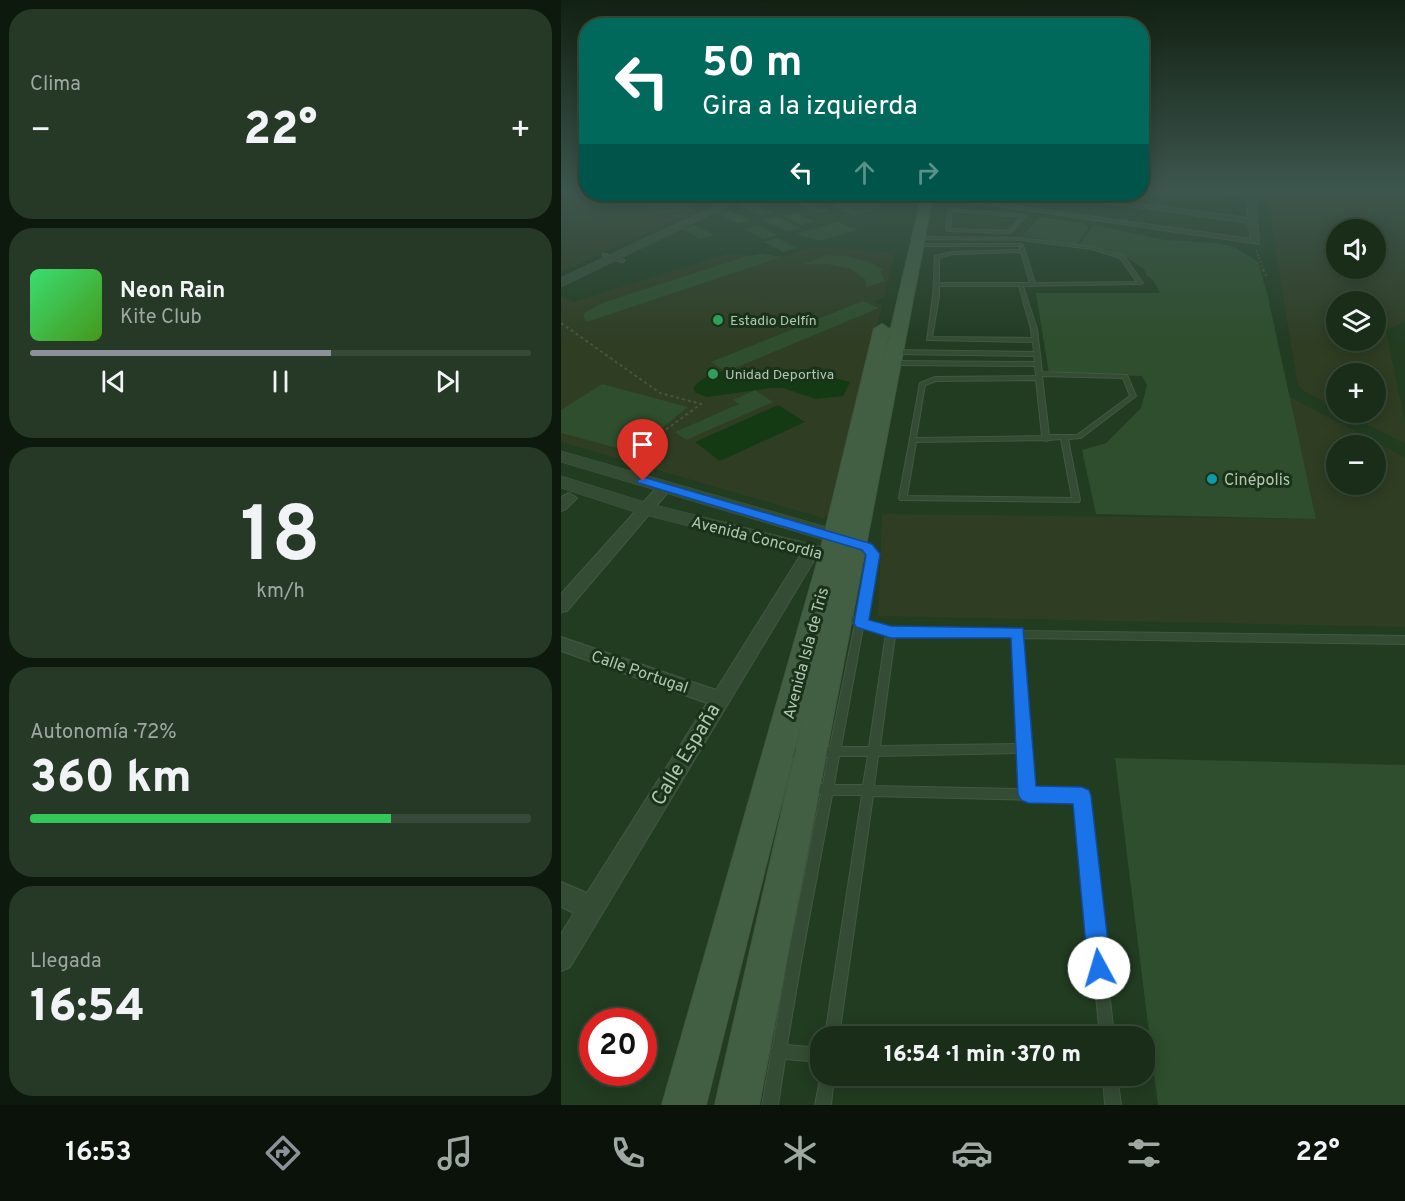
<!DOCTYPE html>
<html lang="es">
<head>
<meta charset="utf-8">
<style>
  :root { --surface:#192d19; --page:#263926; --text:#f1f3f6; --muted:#9fa8a2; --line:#374938; --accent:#8c9099 }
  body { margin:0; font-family:Overpass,sans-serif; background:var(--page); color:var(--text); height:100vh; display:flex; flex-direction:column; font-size:22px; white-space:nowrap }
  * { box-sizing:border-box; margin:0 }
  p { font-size:20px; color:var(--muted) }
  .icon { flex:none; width:33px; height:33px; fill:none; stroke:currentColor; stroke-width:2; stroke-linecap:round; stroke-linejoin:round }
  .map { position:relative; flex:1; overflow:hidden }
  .drawer { display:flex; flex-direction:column; gap:9px; padding:9px; background:#0e190e; width:561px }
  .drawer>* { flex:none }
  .banner { position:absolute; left:18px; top:18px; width:570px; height:183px; border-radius:24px; box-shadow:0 3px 15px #0003,0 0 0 2px var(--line); background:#00695c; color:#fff; overflow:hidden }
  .tools { position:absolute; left:765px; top:219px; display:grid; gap:12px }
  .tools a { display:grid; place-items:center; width:60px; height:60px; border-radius:50%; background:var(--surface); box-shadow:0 3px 15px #0003,0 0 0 2px var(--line); font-size:30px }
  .speed { position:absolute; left:18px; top:1008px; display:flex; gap:12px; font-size:30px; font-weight:700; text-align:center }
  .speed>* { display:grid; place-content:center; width:78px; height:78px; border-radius:50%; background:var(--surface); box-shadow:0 3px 15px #0003,0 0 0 2px var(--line); line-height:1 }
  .speed .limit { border:9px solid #d22; background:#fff; color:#111 }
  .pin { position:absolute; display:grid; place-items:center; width:51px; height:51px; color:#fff; margin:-62px -26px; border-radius:50% 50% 50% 0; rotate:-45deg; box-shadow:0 0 6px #0007 }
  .pin .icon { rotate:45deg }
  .me { position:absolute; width:66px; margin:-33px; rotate:354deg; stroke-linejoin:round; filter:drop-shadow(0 0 4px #0008) }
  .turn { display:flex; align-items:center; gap:21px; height:126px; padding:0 24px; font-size:27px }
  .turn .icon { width:78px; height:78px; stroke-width:2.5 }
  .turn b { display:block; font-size:42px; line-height:51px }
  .lanes { display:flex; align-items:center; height:57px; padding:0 24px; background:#0003; justify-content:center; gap:30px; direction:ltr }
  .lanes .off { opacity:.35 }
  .big { font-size:45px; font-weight:800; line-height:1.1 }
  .drawer .card { flex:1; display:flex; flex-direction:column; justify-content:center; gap:9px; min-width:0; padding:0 21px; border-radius:24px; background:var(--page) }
  .drawer .dial { align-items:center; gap:0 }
  .dial b { font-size:78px; line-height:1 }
  .song { display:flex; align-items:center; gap:18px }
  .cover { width:72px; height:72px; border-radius:9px; background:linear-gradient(135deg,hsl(140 70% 55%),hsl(100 70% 35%)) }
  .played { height:6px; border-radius:3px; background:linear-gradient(90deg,var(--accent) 60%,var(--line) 60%) }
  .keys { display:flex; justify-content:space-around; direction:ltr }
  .heat { display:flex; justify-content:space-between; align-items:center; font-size:33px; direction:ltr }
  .charge { height:9px; border-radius:4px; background:linear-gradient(90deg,#34c759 72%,var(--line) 0) }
  .trip { position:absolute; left:249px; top:1026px; width:345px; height:60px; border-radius:24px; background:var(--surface); box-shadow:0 3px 15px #0003,0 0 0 2px var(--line); font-weight:800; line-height:60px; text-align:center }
  .tabs { display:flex; height:96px; justify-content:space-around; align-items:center; background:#0a120a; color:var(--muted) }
  .tabs .icon { width:42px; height:42px }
  .tabs .selected { color:var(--accent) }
  .tabs b { font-size:27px; color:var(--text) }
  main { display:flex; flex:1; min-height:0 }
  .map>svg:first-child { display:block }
  .green { fill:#2f3d23; fill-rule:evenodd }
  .water { fill:#143a14 }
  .building { fill:#2e4e2d }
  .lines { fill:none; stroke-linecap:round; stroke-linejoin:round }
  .service-casing { stroke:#415841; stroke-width:2 }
  .minor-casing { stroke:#415841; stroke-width:2 }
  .tertiary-casing { stroke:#415841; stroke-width:1 }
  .secondary-casing { stroke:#415841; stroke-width:2 }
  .path-far1 { stroke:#49553b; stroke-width:1.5; stroke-dasharray:2 2; stroke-linecap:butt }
  .path { stroke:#49553b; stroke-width:2; stroke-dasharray:3 3; stroke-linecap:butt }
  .service { fill:#354c34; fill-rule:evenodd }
  .minor { fill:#354c34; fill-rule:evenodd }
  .tertiary { fill:#354c34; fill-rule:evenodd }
  .secondary { fill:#425f43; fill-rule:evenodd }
  .route { fill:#1a73e8; stroke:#114b97; stroke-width:1.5 }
  .leisure-dot { fill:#2e9e5b; stroke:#1a311a; stroke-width:2 }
  .culture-dot { fill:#0f9aa8; stroke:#1a311a; stroke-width:2 }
  .labels { text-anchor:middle; stroke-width:6; stroke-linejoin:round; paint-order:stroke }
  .far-poi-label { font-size:14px; fill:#b0c8b0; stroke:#1a311a; text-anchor:start }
  .poi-label { font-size:16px; fill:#b0c8b0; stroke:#1a311a; text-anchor:start }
  .street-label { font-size:16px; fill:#b0c8b0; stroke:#1a311a }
  .near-street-label { font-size:20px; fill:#b0c8b0; stroke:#1a311a }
</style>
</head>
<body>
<main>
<section class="drawer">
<div class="card"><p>Clima</p>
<div class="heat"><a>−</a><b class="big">22°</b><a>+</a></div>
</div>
<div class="card">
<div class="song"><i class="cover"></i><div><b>Neon Rain</b><p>Kite Club</p></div></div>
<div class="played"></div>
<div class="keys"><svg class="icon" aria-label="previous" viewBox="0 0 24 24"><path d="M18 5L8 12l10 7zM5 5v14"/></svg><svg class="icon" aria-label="pause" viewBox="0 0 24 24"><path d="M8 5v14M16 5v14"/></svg><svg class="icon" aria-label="next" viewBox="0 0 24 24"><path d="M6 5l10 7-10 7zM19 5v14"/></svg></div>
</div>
<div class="card dial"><b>18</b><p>km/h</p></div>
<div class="card"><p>Autonomía · 72%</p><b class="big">360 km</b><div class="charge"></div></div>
<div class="card"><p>Llegada</p><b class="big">16:54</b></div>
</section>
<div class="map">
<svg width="844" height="1105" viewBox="0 0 844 1105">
  <rect width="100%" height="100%" fill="#213c21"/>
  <path class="green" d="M0,190H25L26,194H171L0,272Z
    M705,190H844V322L825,330L844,423V444L784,413L814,412V374H776L775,408L741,390L736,382ZM776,230H814V268H776ZM776,302H814V340H776Z
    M267,247L334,253L323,297L312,302L321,305L271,515L262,518L0,442V295L12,302L166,254L220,257L249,248Z
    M727,396L844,457V627L317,616L321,514L754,519ZM776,446H814V484H776Z"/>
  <path class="water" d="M187,368L235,379L269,377L289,382L282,396L255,399L222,388H210L146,397L135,393L132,388C146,371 166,370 187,368Z
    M217,405L244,422L159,461L134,442Z"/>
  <path class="building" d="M110,194H157L126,201Z
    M208,194H226L194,202L187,199Z
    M237,194H256L271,200L260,203Z
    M108,196L132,208L101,214L83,204Z
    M299,198L322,207L293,216L270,206Z
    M244,200L269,210L257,213L232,203Z
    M189,202L212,212L199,215L176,205Z
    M167,210L188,220L175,223L154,213Z
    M235,213L253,221L241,225L222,216Z
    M215,217L240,228L227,232L202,220Z
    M479,217L522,223L528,227L516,245L461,236Z
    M277,222L297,230L259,241L235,234Z
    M134,225L153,235L139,239L121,229Z
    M532,225L604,240L656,243L674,247L697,262L707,297L755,519L535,514L521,450L545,443L580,408L586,385L581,376L488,374L475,293H599L592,280L586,276L583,269L570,260L549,250L518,245Z
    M198,226L216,235L202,239L184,229Z
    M216,238L236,248L222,252L203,242Z
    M201,254L220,257L26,322L23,318V313L39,304L183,257Z
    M266,255L284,256L308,262L323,270L319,271L324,281L306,287L304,279L290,269L266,264H243Z
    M302,301L318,308L174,368L161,369L150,362Z
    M41,384L127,407L71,452L0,433V410Z
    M194,390L212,402L125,440L114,432L178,404L172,400Z
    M554,758L844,765V1105H597Z"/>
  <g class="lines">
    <defs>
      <path id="service" d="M389,209L463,215L465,216L449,233L387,231L385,230L387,210ZM391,211L460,217L448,231L389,229Z
        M355,237L460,238L531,247L563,256L582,283L580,284L462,286L476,329L481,372L566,375L575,396L520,438L507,439L519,500L518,502L339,500L338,498L359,383L374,377L475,376L474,366L331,365L328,363L331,361L474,362L473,356L333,354L330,352L333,350L473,352L472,342L366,340L372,296L374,256L391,252L459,250V248L461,247L463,248L474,283L576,282L559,258L531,249L460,240L357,239H355ZM460,252L469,283H378V258L391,254ZM378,286H458L470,329L471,338L371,337L378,296ZM481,376L562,378L569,396L516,435H488ZM475,380L481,436L355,438L364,385L375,381ZM500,439L511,498L346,496L355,442L482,440L485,441L488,440Z
        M356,244H460L462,245L460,246H354V245Z
        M44,254L63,260V261L61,262L42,256V254Z
        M101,446L103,447V449L72,479H66L65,477L66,475L99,447Z
        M294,539L309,545L316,554L304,620L330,629L453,630L457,629L461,631L844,636V644L462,638L472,790L521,791L525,792L527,796L553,1036H539L516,801L312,796L278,1036H264L301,795H271L241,956L226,1045L260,1048V1062L224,1059L217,1105H201L210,1055L209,1051L212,1046L227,956L260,794L244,793L242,789L244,785L248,784H262L267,757L221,758L217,756L216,753L217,750L221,748L269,747L294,624L277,618L275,616L277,614L280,613L295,617L308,554C302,548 295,548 290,542ZM302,627L325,634L308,747H280ZM334,636L453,637L459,744L319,746ZM459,753L461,789L313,786L317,756ZM278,756H307L302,785H273Z
        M260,1074V1076H273L270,1105H254Z
        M542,1076H556L560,1105H544Z"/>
      <path id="minor" d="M645,190L686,192V190H694L698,244L362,195L372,194L690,239L687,223L485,194H503L687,218L686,197Z
        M103,483L108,485L110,488L108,491L6,611L0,612V594L98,485Z
        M8,493L16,498L5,509L0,511V497Z
        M250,546L258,552L9,967L0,971V934L13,913L0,907V882L26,893L146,703L0,651V637L155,690L244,548Z"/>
      <path id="tertiary" d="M180,194H192L0,287V278Z
        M0,451L297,536L300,541L297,546L290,548L0,462Z
        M0,476L90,504L294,555L297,560L294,565L286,567L77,513L0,488Z"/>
      <path id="secondary" d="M312,194C328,194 358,190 371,200L198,1105H154L245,705L145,1105H101L258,556L313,329L321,324L329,329L318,380L359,203L317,197Z"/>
    </defs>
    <use href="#service" class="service-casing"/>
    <use href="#minor" class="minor-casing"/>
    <use href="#tertiary" class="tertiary-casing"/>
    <use href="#secondary" class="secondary-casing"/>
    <path class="path-far1" d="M695,250L703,271"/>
    <path class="path" d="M702,269L705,276
      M0,323L99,393L140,404L99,434L100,440"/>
    <use href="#service" class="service"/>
    <use href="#minor" class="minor"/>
    <use href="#tertiary" class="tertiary"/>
    <use href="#secondary" class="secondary"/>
  </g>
  <linearGradient id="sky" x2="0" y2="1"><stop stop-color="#122112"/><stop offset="0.55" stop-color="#3d564e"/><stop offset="1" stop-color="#3d564e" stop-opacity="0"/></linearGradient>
  <rect width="844" height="345" fill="url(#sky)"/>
  <path class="route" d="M82,477L311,544L319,554L308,620L330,626L462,628L475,786L521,787L528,790L530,796L550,968L546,976L538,979L531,976L527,968L512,804L467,803L460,800L457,794L450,638H330L295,627L293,623L305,555L301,550L78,483L76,481Z"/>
  <g class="leisure-dot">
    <circle cx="157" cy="320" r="6"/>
    <circle cx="152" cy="374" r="6"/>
  </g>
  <circle class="culture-dot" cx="651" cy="479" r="6"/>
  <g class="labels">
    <g class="far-poi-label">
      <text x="169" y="325">Estadio Delfín</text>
      <text x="164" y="379">Unidad Deportiva</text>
    </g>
    <g class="poi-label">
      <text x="663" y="485">Cinépolis</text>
    </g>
    <g class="street-label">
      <text transform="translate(196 537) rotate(14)" y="6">Avenida Concordia</text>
      <text transform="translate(244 653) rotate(-75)" y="6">Avenida Isla de Tris</text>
      <text transform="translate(79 671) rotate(19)" y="6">Calle Portugal</text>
    </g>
    <g class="near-street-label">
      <text transform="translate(124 754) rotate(-59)" y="7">Calle España</text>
    </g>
  </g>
</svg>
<div class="tools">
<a><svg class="icon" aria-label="sound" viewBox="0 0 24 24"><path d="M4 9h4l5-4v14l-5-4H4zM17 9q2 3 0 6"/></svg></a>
<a><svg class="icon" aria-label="layers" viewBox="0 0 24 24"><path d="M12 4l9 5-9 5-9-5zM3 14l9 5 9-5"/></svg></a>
<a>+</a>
<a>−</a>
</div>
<div class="speed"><div class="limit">20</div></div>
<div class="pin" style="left:82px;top:481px;background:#d93025"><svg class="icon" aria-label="arrive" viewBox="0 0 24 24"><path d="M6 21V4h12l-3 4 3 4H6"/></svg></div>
<svg class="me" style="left:538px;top:968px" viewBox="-20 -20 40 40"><circle r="19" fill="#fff"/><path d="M0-13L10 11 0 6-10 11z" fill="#1a73e8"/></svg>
<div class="trip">16:54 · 1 min · 370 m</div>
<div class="banner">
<div class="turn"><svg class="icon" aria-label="left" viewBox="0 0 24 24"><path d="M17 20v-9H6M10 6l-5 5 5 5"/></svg><div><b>50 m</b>Gira a la izquierda</div></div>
<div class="lanes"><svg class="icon" aria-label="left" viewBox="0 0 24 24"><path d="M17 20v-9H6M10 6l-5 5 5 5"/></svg><svg class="icon off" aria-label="ahead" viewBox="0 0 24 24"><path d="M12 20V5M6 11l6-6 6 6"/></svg><svg class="icon off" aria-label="right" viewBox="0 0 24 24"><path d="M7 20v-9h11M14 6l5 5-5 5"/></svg></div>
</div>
</div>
</main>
<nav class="tabs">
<b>16:53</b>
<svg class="icon selected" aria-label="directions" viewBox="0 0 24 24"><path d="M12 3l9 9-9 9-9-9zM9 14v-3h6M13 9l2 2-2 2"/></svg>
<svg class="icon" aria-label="music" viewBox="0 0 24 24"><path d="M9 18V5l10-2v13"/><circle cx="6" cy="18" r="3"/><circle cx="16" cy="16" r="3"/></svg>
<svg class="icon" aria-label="phone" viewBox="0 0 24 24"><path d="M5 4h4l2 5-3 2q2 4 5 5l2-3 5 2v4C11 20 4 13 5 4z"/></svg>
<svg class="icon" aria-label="climate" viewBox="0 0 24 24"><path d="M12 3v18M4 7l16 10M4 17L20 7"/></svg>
<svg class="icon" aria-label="car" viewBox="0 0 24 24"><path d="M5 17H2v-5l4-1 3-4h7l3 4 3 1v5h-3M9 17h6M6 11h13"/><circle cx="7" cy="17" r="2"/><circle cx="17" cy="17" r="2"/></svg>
<svg class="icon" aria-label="filters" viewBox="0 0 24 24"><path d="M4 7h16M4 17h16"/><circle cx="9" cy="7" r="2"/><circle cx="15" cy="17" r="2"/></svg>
<b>22°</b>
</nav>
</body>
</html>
